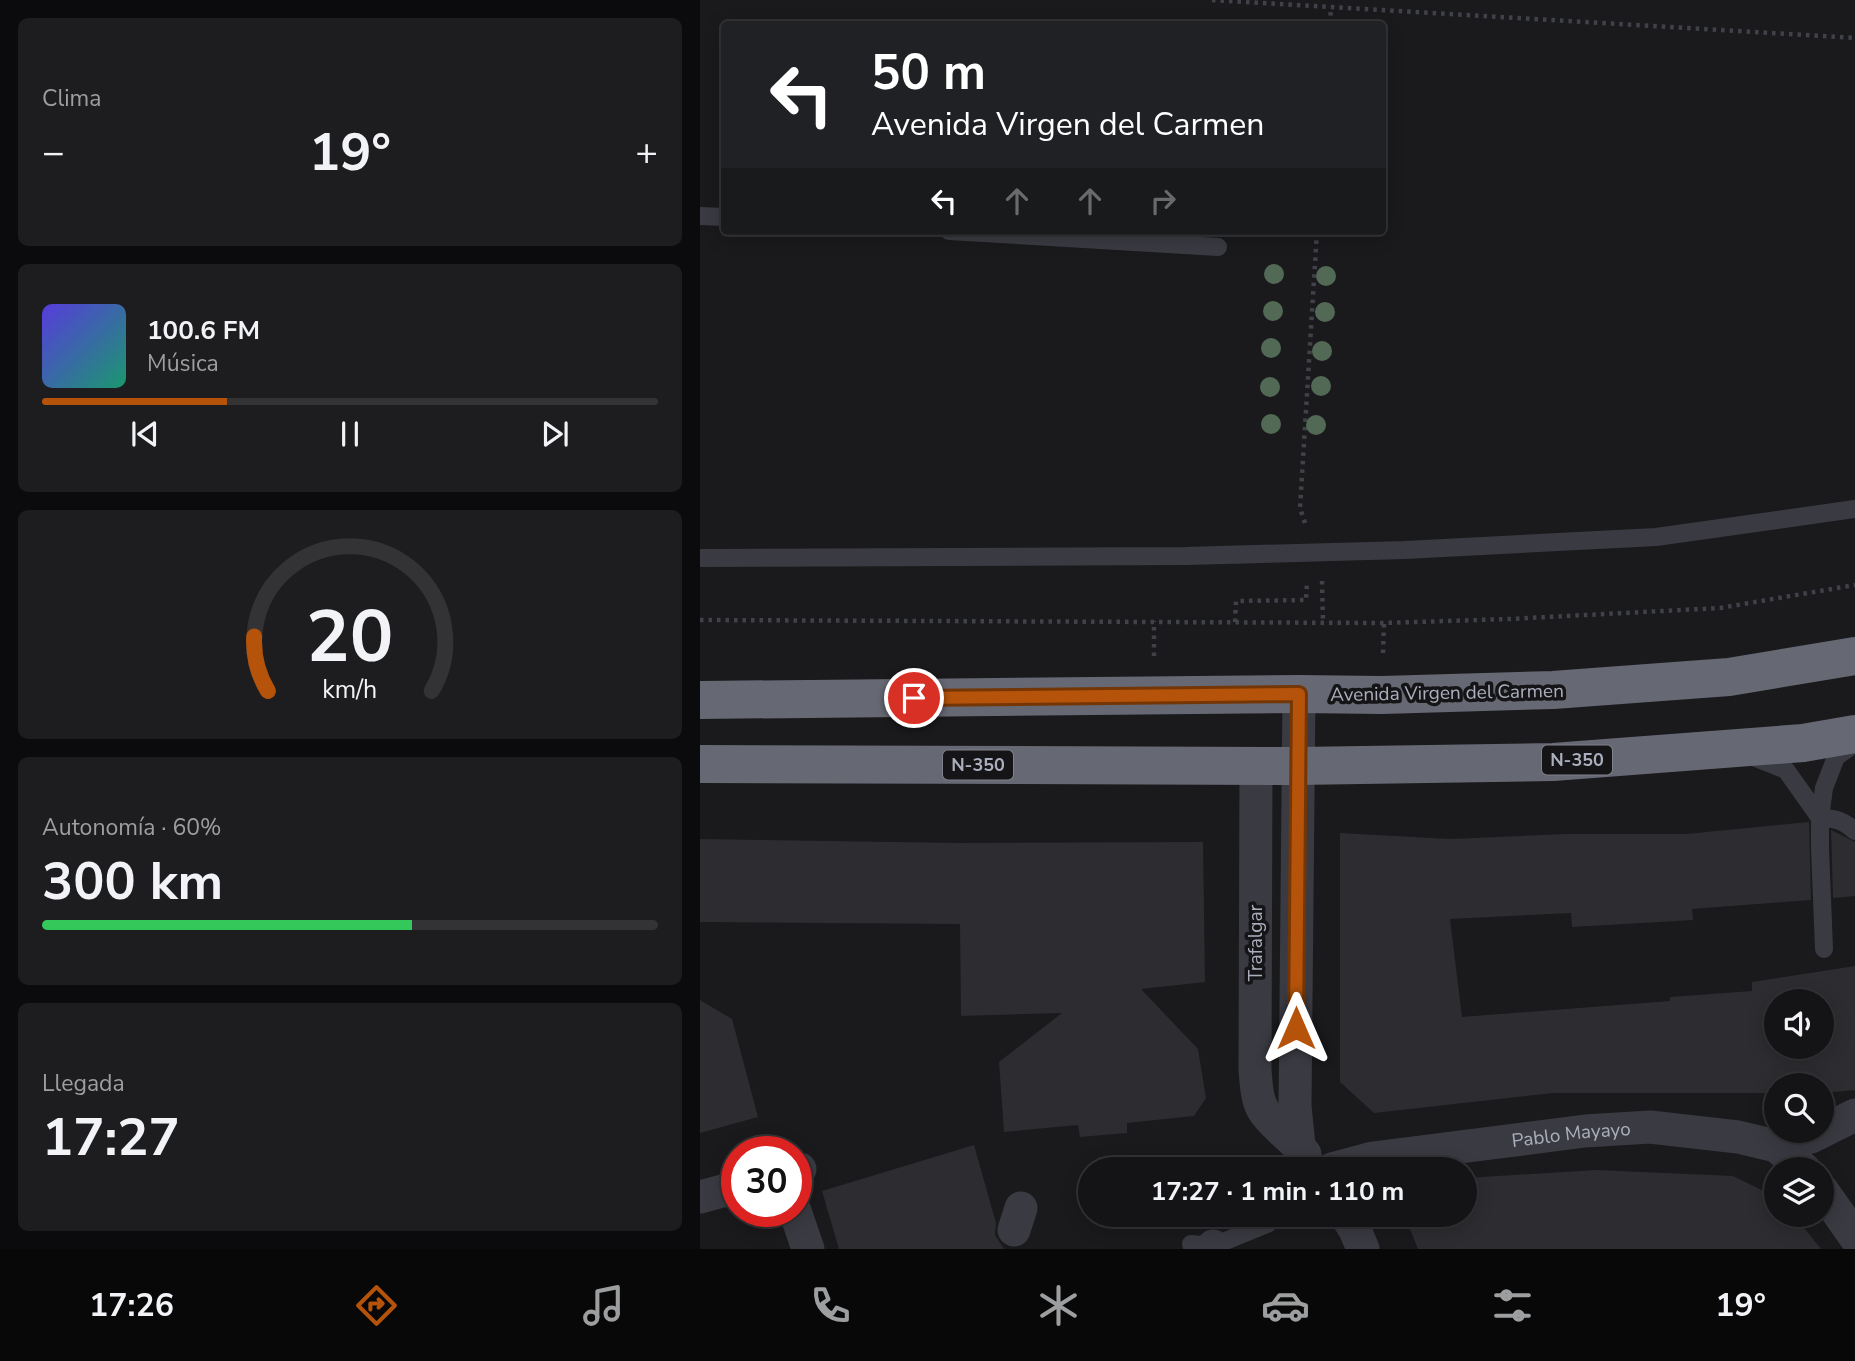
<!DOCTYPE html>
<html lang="es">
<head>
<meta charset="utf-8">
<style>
  :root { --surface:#141315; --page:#1d1c1e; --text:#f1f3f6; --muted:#9d9ea0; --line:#333234; --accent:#b45309 }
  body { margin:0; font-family:"Nunito Sans",sans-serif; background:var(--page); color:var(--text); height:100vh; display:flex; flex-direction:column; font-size:26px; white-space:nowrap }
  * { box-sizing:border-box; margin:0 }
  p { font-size:23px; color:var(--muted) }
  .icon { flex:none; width:38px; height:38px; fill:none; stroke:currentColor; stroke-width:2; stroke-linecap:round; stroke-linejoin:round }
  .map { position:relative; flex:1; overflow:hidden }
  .panel { display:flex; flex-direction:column; gap:18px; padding:18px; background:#0b0a0c; width:700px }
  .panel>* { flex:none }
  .guide { position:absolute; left:21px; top:21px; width:665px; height:214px; border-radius:7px; box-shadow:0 4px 18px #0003,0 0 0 2px var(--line); background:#202124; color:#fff; overflow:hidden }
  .tools { position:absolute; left:1064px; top:989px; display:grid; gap:14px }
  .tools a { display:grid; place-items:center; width:70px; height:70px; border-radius:50%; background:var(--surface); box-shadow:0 4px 18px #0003,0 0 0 2px var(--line); font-size:35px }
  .speed { position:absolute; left:21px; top:1136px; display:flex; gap:14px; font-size:35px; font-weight:700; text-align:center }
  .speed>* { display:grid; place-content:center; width:91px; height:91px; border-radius:50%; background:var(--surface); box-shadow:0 4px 18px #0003,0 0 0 2px var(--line); line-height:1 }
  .speed .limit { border:10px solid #d22; background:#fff; color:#111 }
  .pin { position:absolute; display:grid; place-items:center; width:60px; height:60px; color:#fff; margin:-30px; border:4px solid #fff; border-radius:50%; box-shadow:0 2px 7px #0007 }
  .me { position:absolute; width:77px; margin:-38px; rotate:0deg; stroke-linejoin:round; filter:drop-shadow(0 0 5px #0008) }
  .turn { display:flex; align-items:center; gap:24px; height:147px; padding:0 35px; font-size:32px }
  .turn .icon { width:91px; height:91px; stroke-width:2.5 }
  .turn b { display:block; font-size:49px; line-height:60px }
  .lanes { display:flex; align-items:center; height:66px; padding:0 35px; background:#0003; justify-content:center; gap:35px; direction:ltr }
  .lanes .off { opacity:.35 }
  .big { font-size:52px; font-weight:700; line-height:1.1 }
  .panel .card { flex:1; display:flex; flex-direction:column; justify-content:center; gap:10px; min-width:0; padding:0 24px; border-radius:10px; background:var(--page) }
  .panel .dial { align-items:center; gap:0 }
  .dial svg { height:182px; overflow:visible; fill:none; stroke:var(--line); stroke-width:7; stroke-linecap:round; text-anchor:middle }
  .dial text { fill:var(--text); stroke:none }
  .song { display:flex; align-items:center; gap:21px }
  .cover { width:84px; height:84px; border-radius:10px; background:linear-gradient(135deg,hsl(250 70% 55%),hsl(160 70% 35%)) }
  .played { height:7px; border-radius:4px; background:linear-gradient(90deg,var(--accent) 30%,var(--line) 30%) }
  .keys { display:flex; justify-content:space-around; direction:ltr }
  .heat { display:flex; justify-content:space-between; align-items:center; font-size:38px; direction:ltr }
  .charge { height:10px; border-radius:5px; background:linear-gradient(90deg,#34c759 60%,var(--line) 0) }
  .trip { position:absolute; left:378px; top:1157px; width:399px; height:70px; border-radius:35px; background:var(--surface); box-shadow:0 4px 18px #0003,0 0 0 2px var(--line); font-weight:700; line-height:70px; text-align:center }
  .tabs { display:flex; height:112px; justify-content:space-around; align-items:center; background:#080808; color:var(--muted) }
  .tabs .icon { width:49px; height:49px }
  .tabs .on { color:var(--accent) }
  .tabs b { font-size:32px; color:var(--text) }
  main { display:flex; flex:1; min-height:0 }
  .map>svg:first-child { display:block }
  .building { fill:#2d2c30; fill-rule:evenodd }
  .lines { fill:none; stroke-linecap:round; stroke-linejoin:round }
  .path { stroke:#404249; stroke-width:4.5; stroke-dasharray:3.5 5; stroke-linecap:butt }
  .lane { stroke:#3a3b42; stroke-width:18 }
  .street { stroke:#3a3b42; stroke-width:33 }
  .highway { stroke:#666873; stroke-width:38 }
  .tree { fill:#526956 }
  .route-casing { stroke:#753606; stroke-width:18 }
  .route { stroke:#b45309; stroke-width:12 }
  .labels { text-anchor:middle; stroke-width:7; stroke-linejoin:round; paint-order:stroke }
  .shield { fill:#151417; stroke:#7e808b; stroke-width:2 }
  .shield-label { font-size:18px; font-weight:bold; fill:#abafbd }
  .street-label { font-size:19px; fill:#abafbd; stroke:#151417 }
</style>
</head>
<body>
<main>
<section class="panel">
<div class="card"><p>Clima</p>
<div class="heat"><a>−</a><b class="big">19°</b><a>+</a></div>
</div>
<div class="card">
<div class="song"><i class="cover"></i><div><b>100.6 FM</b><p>Música</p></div></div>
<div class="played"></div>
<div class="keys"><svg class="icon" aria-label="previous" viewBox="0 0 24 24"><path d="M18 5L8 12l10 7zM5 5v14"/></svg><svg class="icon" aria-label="pause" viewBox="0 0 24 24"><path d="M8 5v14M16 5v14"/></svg><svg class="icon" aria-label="next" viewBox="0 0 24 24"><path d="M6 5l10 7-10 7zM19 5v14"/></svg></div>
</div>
<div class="card dial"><svg viewBox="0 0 100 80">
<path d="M14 69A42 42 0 1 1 86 69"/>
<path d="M14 69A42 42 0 0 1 8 45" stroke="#b45309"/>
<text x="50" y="56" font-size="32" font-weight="700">20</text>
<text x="50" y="72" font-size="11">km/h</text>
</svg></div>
<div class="card"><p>Autonomía · 60%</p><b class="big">300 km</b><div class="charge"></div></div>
<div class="card"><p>Llegada</p><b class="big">17:27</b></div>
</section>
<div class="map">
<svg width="1155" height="1249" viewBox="0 0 1155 1249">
  <rect width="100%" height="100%" fill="#1a191c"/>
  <path class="building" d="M1109,822L1111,900L992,909L993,920L872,927L871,913L750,919L762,1017L970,1001V997L1052,991V982L1155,966V1090L1122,1093V1085H1076V1093H853L674,1113L640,1082V833L750,839L866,834H986ZM1076,1001H1122V1046H1076Z
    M1131,830L1155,842V896L1133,898Z
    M0,839L259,843L503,842L505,982L441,989L498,1049L506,1098L494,1116L427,1123V1133L380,1137L378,1125L304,1132L299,1062L362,1013L261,1016L260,924L0,922Z
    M0,1000L32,1019L58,1117L0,1133Z
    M274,1145L296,1223L295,1235L304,1249H139L122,1191Z
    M896,1170L1033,1176L1076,1197V1214H1093L1121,1249H718L704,1214H765V1178Z"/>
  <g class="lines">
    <path class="path" d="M512,0L1155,38
      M630,24L631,7
      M605,523L600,508L617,231
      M622,581L623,622
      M0,620L684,623L809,619L1020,608L1155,585
      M535,622L536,601L606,600L607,582
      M683,653L684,623
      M454,656V621"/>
    <path class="lane" d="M0,216L24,217
      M249,231L518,247
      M0,558L485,556L705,550L956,537L1155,509
      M1053,757L1086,770L1120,818
      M1120,818C1135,818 1144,821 1155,831
      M1124,949L1120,848V818L1124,788L1136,757L1154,744
      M491,1244L513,1246L567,1224L580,1214"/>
    <g class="street">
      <path d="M599,694L595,1106L599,1146"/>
      <path d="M556,765L555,1070C556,1080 556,1093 560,1103C565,1120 594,1139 605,1154"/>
      <path d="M1076,1146L1111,1137L1155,1115"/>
      <path id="s1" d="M632,1169L673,1158L885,1131L950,1127L1038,1137L1076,1146L1104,1169"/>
      <path d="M96,1170L100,1169"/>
      <path d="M1122,1190L1155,1237"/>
      <path d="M0,1197L37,1187"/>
      <path d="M95,1211L108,1249"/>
      <path d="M645,1214L655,1230L663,1249"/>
      <path d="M314,1230L321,1208"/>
      <path d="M512,1249L513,1246"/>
    </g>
    <path class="highway" d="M0,700L599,694L682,695L853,690L1029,677L1155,656
      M0,764L597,766L853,762L1103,743L1155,734"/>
  </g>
  <g class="tree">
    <circle cx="574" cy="274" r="10"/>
    <circle cx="626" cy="276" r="10"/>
    <circle cx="573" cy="311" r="10"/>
    <circle cx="625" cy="312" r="10"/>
    <circle cx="571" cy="348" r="10"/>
    <circle cx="622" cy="351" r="10"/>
    <circle cx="621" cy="386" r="10"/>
    <circle cx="570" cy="387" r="10"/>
    <circle cx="571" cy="424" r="10"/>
    <circle cx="616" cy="425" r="10"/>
  </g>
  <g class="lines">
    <defs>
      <path id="route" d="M214,698L599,694L596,1028"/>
    </defs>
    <use href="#route" class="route-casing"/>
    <use href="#route" class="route"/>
  </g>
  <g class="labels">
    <g class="shield">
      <rect x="842" y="745.5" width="70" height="29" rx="5"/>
      <rect x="243" y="750.5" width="70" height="29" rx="5"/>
    </g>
    <g class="shield-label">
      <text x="877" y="766">N-350</text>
      <text x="278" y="771">N-350</text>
    </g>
    <g class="street-label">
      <text transform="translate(747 692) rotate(-1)" y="7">Avenida Virgen del Carmen</text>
      <text transform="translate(555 943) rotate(-90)" y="7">Trafalgar</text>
      <text dy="7" stroke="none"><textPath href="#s1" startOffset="242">Pablo Mayayo</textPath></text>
    </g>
  </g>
</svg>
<div class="tools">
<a><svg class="icon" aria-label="sound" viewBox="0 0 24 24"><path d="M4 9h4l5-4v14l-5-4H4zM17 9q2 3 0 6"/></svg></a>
<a><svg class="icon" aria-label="search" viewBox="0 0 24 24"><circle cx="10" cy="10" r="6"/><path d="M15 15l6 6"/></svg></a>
<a><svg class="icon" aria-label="layers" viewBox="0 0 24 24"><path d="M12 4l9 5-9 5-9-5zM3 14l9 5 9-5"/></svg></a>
</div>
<div class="speed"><div class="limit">30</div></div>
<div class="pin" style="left:214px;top:698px;background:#d93025"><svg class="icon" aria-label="arrive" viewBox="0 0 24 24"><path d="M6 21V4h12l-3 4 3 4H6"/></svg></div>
<svg class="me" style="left:596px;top:1028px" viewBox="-20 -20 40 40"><path d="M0-17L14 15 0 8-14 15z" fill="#b45309" stroke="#fff" stroke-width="4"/></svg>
<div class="trip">17:27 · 1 min · 110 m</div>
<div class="guide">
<div class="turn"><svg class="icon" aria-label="left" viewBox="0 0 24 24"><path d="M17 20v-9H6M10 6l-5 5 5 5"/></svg><div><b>50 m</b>Avenida Virgen del Carmen</div></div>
<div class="lanes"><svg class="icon" aria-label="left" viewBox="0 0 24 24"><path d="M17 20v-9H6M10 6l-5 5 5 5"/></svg><svg class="icon off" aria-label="ahead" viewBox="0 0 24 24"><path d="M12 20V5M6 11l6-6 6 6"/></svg><svg class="icon off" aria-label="ahead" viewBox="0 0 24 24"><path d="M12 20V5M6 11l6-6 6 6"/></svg><svg class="icon off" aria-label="right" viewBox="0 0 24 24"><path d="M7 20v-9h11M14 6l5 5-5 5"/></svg></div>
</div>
</div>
</main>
<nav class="tabs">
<b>17:26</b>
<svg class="icon on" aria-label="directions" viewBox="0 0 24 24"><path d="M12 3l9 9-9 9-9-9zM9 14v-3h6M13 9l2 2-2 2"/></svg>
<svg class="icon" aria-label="music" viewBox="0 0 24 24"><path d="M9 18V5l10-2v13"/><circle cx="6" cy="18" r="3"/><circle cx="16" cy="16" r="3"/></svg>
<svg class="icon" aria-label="phone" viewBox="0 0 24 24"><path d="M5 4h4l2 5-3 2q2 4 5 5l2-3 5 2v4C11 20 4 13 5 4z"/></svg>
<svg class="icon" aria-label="climate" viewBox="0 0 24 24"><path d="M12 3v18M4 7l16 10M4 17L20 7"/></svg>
<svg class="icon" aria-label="car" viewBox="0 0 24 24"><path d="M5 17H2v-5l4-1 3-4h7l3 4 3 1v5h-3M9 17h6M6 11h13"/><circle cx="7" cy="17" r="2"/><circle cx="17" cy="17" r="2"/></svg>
<svg class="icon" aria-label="filters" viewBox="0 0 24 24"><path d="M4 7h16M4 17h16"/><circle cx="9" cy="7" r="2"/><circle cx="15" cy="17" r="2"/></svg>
<b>19°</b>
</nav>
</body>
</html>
